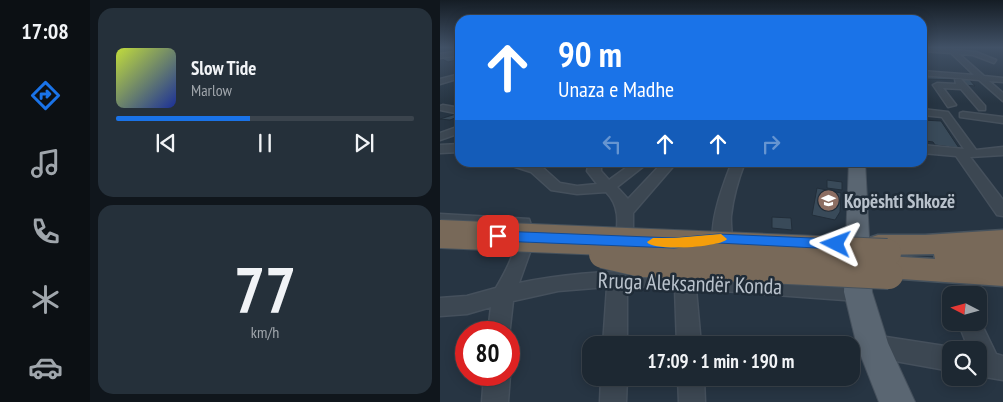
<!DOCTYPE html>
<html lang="en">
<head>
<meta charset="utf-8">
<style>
  :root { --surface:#1d2832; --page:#25303a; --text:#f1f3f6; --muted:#a0a6ac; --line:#3b444d; --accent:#1a73e8 }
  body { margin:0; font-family:"PT Sans Narrow",sans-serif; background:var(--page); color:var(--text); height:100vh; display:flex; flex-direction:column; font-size:19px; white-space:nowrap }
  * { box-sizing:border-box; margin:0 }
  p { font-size:16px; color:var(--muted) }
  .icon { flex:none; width:28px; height:28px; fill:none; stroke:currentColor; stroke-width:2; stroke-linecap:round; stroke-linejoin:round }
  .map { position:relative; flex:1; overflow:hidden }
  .side { display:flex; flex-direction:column; gap:8px; padding:8px; background:#10161c; width:350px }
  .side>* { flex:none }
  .top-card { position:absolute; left:15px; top:15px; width:472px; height:152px; border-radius:15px; box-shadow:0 2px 12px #0003,0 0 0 1px var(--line); background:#1a73e8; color:#fff; overflow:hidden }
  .needle { width:32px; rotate:276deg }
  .tools { position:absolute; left:502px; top:286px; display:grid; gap:10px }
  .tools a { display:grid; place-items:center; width:45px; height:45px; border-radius:10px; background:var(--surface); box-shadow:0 2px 12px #0003,0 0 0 1px var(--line); font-size:25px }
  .speed { position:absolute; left:15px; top:321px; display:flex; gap:10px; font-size:25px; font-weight:700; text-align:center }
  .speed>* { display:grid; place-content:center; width:65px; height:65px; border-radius:50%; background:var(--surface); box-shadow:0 2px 12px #0003,0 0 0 1px var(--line); line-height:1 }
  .speed .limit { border:8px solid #d22; background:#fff; color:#111 }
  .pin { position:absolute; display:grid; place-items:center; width:42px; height:42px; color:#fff; margin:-21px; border-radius:10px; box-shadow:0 2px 8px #0006 }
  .me { position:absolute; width:55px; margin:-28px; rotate:273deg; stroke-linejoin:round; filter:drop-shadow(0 0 4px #0008) }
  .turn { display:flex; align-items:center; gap:18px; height:105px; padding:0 20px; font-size:22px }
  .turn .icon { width:65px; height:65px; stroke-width:2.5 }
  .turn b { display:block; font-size:35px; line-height:42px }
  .lanes { display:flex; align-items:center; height:48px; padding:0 20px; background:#0003; justify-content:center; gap:25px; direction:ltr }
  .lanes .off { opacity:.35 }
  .side .card { flex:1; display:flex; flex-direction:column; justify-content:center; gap:8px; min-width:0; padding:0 18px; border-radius:15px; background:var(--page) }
  .side .dial { align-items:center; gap:0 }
  .dial b { font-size:65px; line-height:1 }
  .song { display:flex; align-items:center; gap:15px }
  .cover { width:60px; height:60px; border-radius:8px; background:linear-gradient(135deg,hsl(70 70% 55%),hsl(230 70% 35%)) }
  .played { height:5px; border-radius:2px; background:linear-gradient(90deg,var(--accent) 45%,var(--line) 45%) }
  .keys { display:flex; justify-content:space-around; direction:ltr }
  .trip { position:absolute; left:142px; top:336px; width:278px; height:50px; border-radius:15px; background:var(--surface); box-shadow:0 2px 12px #0003,0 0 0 1px var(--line); font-weight:700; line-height:50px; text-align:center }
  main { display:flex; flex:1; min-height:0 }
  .tab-bar { display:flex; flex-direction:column; width:90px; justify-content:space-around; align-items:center; background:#0c1014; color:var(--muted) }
  .tab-bar .icon { width:35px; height:35px }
  .tab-bar .on { color:var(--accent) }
  .tab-bar b { font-size:22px; color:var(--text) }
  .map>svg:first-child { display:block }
  .building { fill:#394a59; stroke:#222e3a }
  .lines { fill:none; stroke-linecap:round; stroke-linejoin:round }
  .minor-casing { stroke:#45505c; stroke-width:3 }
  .major-casing { stroke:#45505c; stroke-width:2 }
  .highway-casing { stroke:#46525d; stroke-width:3 }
  .minor { fill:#3c4752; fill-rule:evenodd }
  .major { fill:#5a6672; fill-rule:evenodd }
  .highway { fill:#786959; fill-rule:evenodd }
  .highway-bridge-casing { stroke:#46525d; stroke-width:30; stroke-linecap:butt }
  .highway-bridge { stroke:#786959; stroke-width:28 }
  .route { fill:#1a73e8; stroke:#114b97 }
  .slow { fill:#f59e0b }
  .labels { text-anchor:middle; stroke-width:5; stroke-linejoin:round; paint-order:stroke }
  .poi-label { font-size:19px; font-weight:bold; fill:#b9c2cc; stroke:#202c38; text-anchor:start }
  .near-street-label { font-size:22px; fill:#b9c2cc; stroke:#202c38 }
</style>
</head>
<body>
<main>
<nav class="tab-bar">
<b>17:08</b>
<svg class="icon on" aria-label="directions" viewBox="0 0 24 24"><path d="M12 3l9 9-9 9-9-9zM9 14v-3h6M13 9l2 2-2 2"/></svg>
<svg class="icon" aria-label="music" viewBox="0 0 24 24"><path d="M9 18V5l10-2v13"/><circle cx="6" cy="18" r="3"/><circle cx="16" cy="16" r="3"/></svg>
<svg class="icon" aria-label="phone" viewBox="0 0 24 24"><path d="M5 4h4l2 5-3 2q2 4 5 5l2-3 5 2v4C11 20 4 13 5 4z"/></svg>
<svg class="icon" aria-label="climate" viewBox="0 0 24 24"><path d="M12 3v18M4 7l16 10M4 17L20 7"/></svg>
<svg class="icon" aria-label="car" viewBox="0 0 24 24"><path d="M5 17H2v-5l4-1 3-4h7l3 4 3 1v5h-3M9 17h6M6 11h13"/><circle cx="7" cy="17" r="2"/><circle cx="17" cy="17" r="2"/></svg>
</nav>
<section class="side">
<div class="card">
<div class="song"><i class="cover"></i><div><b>Slow Tide</b><p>Marlow</p></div></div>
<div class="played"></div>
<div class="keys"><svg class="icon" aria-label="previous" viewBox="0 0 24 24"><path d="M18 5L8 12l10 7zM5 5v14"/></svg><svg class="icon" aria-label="pause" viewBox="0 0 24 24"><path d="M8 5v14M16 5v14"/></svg><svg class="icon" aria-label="next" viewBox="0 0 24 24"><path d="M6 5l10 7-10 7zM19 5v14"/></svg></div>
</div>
<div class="card dial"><b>77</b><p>km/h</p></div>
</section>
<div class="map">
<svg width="563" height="402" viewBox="0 0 563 402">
  <rect width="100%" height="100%" fill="#273543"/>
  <path class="building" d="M0,47H13L20,49V53L1,54L12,50Z
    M11,55L20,56V59L8,62L0,58Z
    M482,75L529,79L535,86L524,85L520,80L486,79Z
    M19,113L20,116L10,120L0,119Z
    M482,120L501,121L519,148L495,145L493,142L486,141L487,144H482Z
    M387,180L402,182V190L387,188Z
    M377,188L401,193L400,212L395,220L372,215Z
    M332,217L351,218L352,230L332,228Z"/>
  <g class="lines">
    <defs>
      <path id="minor" d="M482,47L507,49L505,47H511L514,50L536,52L556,60L554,63L533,55L519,54L544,76L563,78V82L549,81L563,93V101L539,80L482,75V71L534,75L511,53L482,51Z
        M20,51V55L0,58V54Z
        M482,58L486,60V62L482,63Z
        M20,74V78L0,84V79Z
        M515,79H521L545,106V110H539L521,89L503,88L516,105L508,107L493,85L497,83L516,84Z
        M3,105L20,108V114L0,110V106Z
        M482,109L508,112L536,150L563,147V155L530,157L563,200V216L557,215L516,156L482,153V145L524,149L502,117L482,115Z
        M523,112L563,117V123L520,117V113Z
        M20,126V133L0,140V133Z
        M20,144V152L0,153V145Z
        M60,162H85L101,166L120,183L137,186L157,184L147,171L149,162H161V171L169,180L194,162H209L177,187L188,199L223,162H237L193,213V248L190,253L184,255L178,253L175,248C177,227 182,208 166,192L137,194L111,190L91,172Z
        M292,162H305C298,180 293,198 291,216C290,228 295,246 289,256L283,258L277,256C264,233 283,185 292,162Z
        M0,214L89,219L95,238L79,283C190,260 306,275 418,283L425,286L428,292L425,298L418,301L256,289L261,345H237L235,288L187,286V345H163L167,287L118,291L73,301L69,336V332H48L51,307L27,314L0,316V298L27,296L56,288C66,271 79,248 76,228L0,224Z
        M539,319L556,354L563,356V380L539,376V350H529L518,322H539Z
        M433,335L511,347L519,350H511V371L433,357L425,354L421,346L425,338Z
        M69,373L70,375L68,402H42L44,375H69Z
        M161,378H187L186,402H160Z
        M238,378H264L265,402H239Z"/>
      <path id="major" d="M409,162H425L432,292L448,343L475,402H439L417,346L404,292Z"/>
      <path id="highway" d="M563,230V286L447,278L437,275L433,267L437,259L447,256L495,259L494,254L438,255L429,252L425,245L429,238L438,235H485Z"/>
    </defs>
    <use href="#minor" class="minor-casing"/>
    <use href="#major" class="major-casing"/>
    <use href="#highway" class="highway-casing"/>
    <use href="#minor" class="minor"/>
    <use href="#major" class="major"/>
    <use href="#highway" class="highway"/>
    <defs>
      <path id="highway-bridge" d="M0,234L447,253
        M163,254L202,263L449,275"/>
    </defs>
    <use href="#highway-bridge" class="highway-bridge-casing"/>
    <use href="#highway-bridge" class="highway-bridge"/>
  </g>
  <linearGradient id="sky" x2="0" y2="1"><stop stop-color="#151d25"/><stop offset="0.46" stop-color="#415166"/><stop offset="1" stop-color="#415166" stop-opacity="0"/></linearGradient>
  <rect width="563" height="103" fill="url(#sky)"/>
  <path class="route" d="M58,231L234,238L278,234L396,239L402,244L396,249L278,243L234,248L58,241L52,236Z"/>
  <path class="slow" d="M281,234L287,239C282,247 213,252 207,242L213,238H234Z"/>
  <defs>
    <symbol id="school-disc" viewBox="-11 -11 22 22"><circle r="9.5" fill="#8d6e63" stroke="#202c38"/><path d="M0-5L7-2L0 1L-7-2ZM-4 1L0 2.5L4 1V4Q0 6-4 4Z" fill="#fff"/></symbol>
  </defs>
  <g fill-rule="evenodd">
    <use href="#school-disc" x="376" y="188" width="25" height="25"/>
  </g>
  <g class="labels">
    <g class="poi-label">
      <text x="404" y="208">Kopështi Shkozë</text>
    </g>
    <g class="near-street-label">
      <text transform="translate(250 283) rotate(2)" y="8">Rruga Aleksandër Konda</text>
    </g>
  </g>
</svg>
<div class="tools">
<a><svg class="needle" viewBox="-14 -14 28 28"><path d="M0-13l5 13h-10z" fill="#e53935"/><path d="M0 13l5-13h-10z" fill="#a0a6ac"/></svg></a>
<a><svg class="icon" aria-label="search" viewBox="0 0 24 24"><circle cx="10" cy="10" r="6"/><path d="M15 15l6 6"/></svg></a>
</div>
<div class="speed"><div class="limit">80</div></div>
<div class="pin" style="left:58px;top:236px;background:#d93025"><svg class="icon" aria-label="arrive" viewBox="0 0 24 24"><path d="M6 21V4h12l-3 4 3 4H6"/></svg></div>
<svg class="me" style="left:396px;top:244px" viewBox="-20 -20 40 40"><path d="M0-17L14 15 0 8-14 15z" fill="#1a73e8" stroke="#fff" stroke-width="4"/></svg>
<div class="trip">17:09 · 1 min · 190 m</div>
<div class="top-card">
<div class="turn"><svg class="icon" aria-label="ahead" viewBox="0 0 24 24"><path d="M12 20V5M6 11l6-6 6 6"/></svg><div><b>90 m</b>Unaza e Madhe</div></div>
<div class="lanes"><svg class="icon off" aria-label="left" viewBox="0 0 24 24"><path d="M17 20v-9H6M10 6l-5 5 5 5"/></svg><svg class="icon" aria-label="ahead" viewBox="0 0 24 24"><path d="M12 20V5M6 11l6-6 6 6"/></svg><svg class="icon" aria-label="ahead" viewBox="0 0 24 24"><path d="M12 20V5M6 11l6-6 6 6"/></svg><svg class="icon off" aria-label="right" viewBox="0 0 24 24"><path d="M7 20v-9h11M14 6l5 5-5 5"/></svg></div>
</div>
</div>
</main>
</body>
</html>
